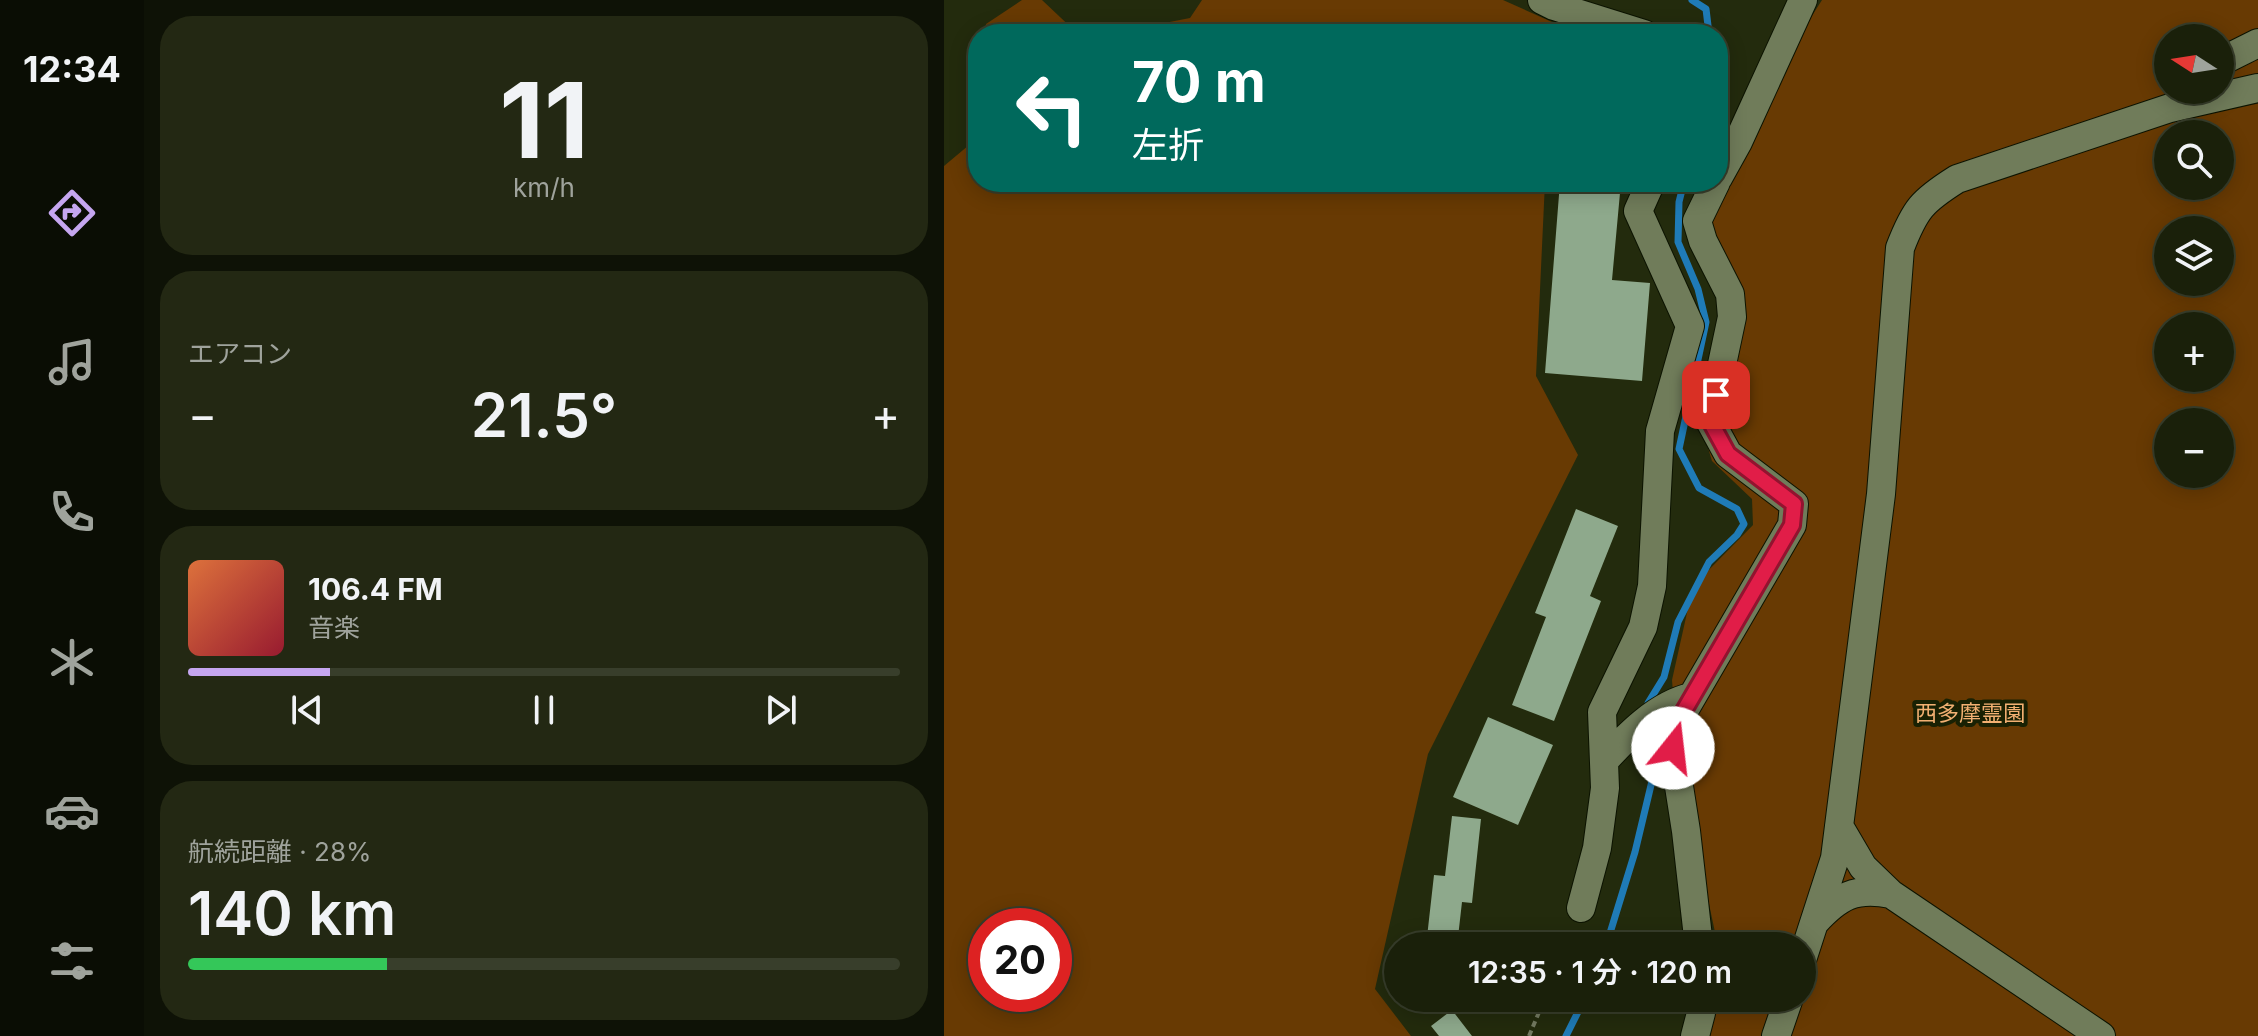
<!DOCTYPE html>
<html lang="ja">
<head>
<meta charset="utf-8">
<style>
  :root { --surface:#1a200a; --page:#232813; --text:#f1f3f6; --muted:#9fa39c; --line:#383e2b; --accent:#c5a6f0 }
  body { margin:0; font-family:Inter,"Noto Sans JP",sans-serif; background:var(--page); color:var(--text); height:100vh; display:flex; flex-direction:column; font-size:30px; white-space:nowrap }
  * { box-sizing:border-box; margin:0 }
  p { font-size:26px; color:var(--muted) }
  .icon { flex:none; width:44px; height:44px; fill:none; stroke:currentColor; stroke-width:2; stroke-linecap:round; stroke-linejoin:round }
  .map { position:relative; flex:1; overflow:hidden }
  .panel { display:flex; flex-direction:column; gap:16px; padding:16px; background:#0e1206; width:800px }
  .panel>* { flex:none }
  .banner { position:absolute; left:24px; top:24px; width:760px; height:168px; border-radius:32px; box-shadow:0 4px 20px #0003,0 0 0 2px var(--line); background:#00695c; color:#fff; overflow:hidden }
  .needle { width:52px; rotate:282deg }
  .fabs { position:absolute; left:1210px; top:24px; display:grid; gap:16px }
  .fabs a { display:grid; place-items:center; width:80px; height:80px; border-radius:50%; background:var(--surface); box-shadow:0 4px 20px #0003,0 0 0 2px var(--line); font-size:40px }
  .speed { position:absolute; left:24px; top:908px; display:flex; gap:16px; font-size:40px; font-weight:700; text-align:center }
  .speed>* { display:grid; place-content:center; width:104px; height:104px; border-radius:50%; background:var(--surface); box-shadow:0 4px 20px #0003,0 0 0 2px var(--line); line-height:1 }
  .speed .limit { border:12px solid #d22; background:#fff; color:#111 }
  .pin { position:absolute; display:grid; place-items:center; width:68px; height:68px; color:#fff; margin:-34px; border-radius:16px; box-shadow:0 4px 12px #0006 }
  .me { position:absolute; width:88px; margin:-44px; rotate:16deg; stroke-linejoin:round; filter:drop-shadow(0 0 6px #0008) }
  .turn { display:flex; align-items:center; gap:28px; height:168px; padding:0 32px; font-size:36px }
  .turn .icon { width:104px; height:104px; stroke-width:2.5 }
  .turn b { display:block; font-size:56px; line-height:68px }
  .big { font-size:60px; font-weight:600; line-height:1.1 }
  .panel .tile { flex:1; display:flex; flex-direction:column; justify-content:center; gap:12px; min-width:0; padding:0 28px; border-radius:32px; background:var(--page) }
  .panel .dial { align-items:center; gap:0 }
  .dial b { font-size:104px; line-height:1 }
  .song { display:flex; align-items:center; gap:24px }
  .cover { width:96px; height:96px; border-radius:12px; background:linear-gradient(135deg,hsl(20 70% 55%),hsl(350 70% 35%)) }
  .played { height:8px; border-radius:4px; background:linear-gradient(90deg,var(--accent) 20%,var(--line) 20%) }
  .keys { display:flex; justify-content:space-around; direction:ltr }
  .heat { display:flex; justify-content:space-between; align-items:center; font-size:44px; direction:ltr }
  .charge { height:12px; border-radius:6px; background:linear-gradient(90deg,#34c759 28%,var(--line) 0) }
  .trip { position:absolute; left:440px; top:932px; width:432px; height:80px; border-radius:40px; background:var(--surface); box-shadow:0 4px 20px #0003,0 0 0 2px var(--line); font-weight:600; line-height:80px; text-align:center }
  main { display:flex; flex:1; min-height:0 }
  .tabs { display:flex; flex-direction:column; width:144px; justify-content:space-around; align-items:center; background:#0a0d04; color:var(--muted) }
  .tabs .icon { width:56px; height:56px }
  .tabs .on { color:var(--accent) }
  .tabs b { font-size:36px; color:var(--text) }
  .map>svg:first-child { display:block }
  .green { fill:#683a03; fill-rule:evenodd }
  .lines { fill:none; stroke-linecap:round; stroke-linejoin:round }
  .stream { stroke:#1f7bb7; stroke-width:7 }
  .building { fill:#8ea98c }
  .minor-casing { stroke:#0c1300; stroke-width:30 }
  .path { stroke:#737a61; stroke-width:4; stroke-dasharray:6 4; stroke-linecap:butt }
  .minor { stroke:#707c5a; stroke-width:28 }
  .route-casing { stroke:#92132f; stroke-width:20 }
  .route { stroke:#e11d48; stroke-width:14 }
  .labels { text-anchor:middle; stroke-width:8; stroke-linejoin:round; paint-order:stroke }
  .park-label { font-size:22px; fill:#f2b072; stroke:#192103 }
</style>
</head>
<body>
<main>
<nav class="tabs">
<b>12:34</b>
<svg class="icon on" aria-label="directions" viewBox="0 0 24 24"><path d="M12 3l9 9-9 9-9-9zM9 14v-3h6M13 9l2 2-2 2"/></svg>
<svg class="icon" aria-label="music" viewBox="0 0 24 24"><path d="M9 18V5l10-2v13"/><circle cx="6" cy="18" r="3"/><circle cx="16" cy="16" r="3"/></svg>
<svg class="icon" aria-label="phone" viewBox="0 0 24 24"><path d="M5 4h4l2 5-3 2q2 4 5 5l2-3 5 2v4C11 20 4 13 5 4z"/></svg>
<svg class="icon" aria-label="climate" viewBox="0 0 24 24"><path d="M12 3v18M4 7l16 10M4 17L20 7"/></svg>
<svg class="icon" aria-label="car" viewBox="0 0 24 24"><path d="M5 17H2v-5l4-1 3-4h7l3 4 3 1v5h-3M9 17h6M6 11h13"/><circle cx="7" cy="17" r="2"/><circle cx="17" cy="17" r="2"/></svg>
<svg class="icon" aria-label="filters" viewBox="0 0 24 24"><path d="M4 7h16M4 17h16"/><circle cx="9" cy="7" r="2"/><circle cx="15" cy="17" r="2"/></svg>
</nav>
<section class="panel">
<div class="tile dial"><b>11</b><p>km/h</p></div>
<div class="tile"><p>エアコン</p>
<div class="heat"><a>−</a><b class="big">21.5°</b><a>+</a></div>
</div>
<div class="tile">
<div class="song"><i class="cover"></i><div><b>106.4 FM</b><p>音楽</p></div></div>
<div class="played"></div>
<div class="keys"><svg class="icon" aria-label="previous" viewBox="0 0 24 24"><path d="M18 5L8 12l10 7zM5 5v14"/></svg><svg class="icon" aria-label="pause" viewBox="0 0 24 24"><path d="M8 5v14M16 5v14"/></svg><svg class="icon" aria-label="next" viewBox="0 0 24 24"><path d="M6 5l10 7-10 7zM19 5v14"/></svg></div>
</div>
<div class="tile"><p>航続距離 · 28%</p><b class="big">140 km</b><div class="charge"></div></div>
</section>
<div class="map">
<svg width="1314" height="1036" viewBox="0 0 1314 1036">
  <rect width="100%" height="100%" fill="#232b0d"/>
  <path class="green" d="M78,0H98L134,34H41L42,24Z
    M258,0H559L608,22L607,34H164L246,18Z
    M878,0H1314V1036H739L751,998H858V946H769L772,937L734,757L728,680L749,586L809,525L808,499L768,461L756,422L780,310L763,215L816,129L864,22ZM1224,38H1276V90H1224ZM1224,134H1276V186H1224ZM1224,230H1276V282H1224ZM1224,326H1276V378H1224ZM1224,422H1276V474H1224Z
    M34,110V182H601L592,376L634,455L484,754L431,989L467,1036H0V166L31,140ZM42,926H110V994H42Z"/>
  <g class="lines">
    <path class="stream" d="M748,0L762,9L765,34
      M704,710V703L720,677L734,622L765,562L793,535L800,524L793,509L755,488L735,449L762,322L754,289L734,242L735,202L740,182
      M662,946L691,852L708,781L705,726
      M622,1036L641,998"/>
  </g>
  <path class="building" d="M616,182H677L668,280L706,283L698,381L601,373Z
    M632,509L674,526L646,596L657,601L610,721L568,705L602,617L591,613Z
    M544,717L609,745L574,825L509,797Z
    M508,816L537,819L528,903L518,902L513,946H482L490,875L501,876Z
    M508,1010L528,1036H495L487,1026Z"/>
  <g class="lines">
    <defs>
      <path id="minor" d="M598,0L610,6L700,34
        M1276,62L1314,43
        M774,178L794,142L859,0
        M661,760C684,735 713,705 747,697
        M895,826L919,867L947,894L1157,1036
        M637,908L653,848L661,788L658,712L699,627L708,586L716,431L746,326L694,211L707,182
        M871,922C895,896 911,887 947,894
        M755,946L742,831L729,748L734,721L848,525L850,504L784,454L766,421L788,317L786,294L759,241L753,221L772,182
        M858,960L891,858L937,494L956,248C971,209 978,201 1013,179L1226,108L1314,88
        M751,1036L757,1013V998
        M832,1036L845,998"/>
    </defs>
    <use href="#minor" class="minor-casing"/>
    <path class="path" d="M622,946L629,929
      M585,1036L601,998"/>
    <use href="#minor" class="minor"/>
  </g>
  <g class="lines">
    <defs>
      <path id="route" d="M729,748L734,721L848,525L850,504L784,454L766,421L772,395"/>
    </defs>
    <use href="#route" class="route-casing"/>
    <use href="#route" class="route"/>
  </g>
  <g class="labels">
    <g class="park-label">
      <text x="1026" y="721">西多摩霊園</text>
    </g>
  </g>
</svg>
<div class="fabs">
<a><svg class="needle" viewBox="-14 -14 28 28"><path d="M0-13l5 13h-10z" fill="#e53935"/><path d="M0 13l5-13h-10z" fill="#9fa39c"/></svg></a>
<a><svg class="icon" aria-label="search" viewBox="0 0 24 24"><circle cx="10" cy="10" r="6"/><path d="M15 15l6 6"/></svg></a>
<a><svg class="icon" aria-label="layers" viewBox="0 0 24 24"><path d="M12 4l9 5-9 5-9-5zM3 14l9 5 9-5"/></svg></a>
<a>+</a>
<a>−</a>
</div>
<div class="speed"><div class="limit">20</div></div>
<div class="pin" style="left:772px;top:395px;background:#d93025"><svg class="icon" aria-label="arrive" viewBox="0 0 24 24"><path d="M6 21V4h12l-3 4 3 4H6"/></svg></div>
<svg class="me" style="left:729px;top:748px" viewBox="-20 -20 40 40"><circle r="19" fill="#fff"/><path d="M0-13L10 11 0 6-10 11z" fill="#e11d48"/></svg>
<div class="trip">12:35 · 1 分 · 120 m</div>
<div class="banner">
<div class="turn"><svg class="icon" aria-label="left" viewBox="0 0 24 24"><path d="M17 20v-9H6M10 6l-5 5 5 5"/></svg><div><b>70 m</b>左折</div></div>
</div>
</div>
</main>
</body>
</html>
